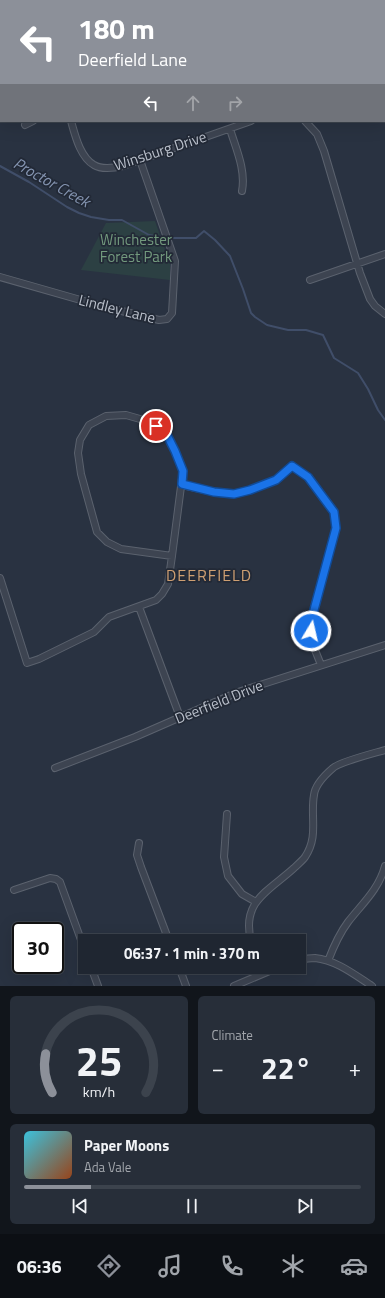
<!DOCTYPE html>
<html lang="en">
<head>
<meta charset="utf-8">
<style>
  :root { --surface:#1f2631; --page:#272e39; --text:#f1f3f6; --muted:#a1a5ab; --line:#3c434d; --accent:#8c9099 }
  body { margin:0; font-family:"Titillium Web",sans-serif; background:var(--page); color:var(--text); height:100vh; display:flex; flex-direction:column; font-size:15px; white-space:nowrap }
  * { box-sizing:border-box; margin:0 }
  p { font-size:13px; color:var(--muted) }
  .icon { flex:none; width:22px; height:22px; fill:none; stroke:currentColor; stroke-width:2; stroke-linecap:round; stroke-linejoin:round }
  .map { position:relative; height:986px; overflow:hidden }
  .side { display:flex; flex-direction:column; gap:10px; padding:10px; background:#11151b; flex:1 }
  .side>* { flex:none }
  .guide { position:absolute; left:0px; top:0px; width:385px; height:122px; box-shadow:0 4px 16px #0002,0 0 0 1px var(--line); background:#8c9099; color:#fff; overflow:hidden }
  .speed { position:absolute; left:12px; top:922px; display:flex; gap:8px; font-size:20px; font-weight:700; text-align:center }
  .speed>* { display:grid; place-content:center; width:52px; height:52px; border-radius:50%; background:var(--surface); box-shadow:0 4px 16px #0002,0 0 0 1px var(--line); line-height:1 }
  .speed .limit { border:2px solid #111; border-radius:6px; background:#fff; color:#111 }
  .pin { position:absolute; display:grid; place-items:center; width:34px; height:34px; color:#fff; margin:-17px; border:2px solid #fff; border-radius:50%; box-shadow:0 1px 4px #0007 }
  .me { position:absolute; width:44px; margin:-22px; rotate:9deg; stroke-linejoin:round; filter:drop-shadow(0 0 3px #0008) }
  .turn { display:flex; align-items:center; gap:14px; height:84px; padding:0 12px; font-size:18px }
  .turn .icon { width:52px; height:52px; stroke-width:2.5 }
  .turn b { display:block; font-size:28px; line-height:34px }
  .lanes { display:flex; align-items:center; height:38px; padding:0 12px; background:#0003; justify-content:center; gap:20px; direction:ltr }
  .lanes .off { opacity:.35 }
  .big { font-size:30px; font-weight:700; line-height:1.1 }
  .side .tile { flex:1; display:flex; flex-direction:column; justify-content:center; gap:6px; min-width:0; padding:0 14px; border-radius:6px; background:var(--page) }
  .side .dial { align-items:center; gap:0 }
  .dial svg { height:104px; overflow:visible; fill:none; stroke:var(--line); stroke-width:7; stroke-linecap:round; text-anchor:middle }
  .dial text { fill:var(--text); stroke:none }
  .song { display:flex; align-items:center; gap:12px }
  .cover { width:48px; height:48px; border-radius:6px; background:linear-gradient(135deg,hsl(190 70% 55%),hsl(20 70% 35%)) }
  .played { height:4px; border-radius:2px; background:linear-gradient(90deg,var(--accent) 20%,var(--line) 20%) }
  .keys { display:flex; justify-content:space-around; direction:ltr }
  .heat { display:flex; justify-content:space-between; align-items:center; font-size:22px; direction:ltr }
  .side .tiles { flex:1; display:grid; gap:10px; grid-template-columns:1fr 1fr }
  .tile:last-child { grid-column:span 2 }
  .trip { position:absolute; left:78px; top:934px; width:228px; height:40px; border-radius:0px; background:var(--surface); box-shadow:0 4px 16px #0002,0 0 0 1px var(--line); font-weight:700; line-height:40px; text-align:center }
  .tab-bar { display:flex; height:64px; justify-content:space-around; align-items:center; background:#0c0f14; color:var(--muted) }
  .tab-bar .icon { width:28px; height:28px }
  .tab-bar .active { color:var(--accent) }
  .tab-bar b { font-size:18px; color:var(--text) }
  .map>svg:first-child { display:block }
  .green { fill:#2c4043 }
  .lines { fill:none; stroke-linecap:round; stroke-linejoin:round }
  .stream { stroke:#404e69; stroke-width:2 }
  .street-casing { stroke:#5b626e; stroke-width:8 }
  .street { stroke:#3d4451; stroke-width:6 }
  .route-casing { stroke:#114b97; stroke-width:10 }
  .route { stroke:#1a73e8; stroke-width:7 }
  .labels { text-anchor:middle; stroke-width:3.5; stroke-linejoin:round; paint-order:stroke }
  .street-label { font-size:15px; fill:#bac0cb; stroke:#222936 }
  .park-label { font-size:15px; fill:#739a7e; stroke:#222936 }
  .water-label { font-size:16px; font-style:italic; fill:#8494b0; stroke:#222936 }
  .neighbourhood-label { font-size:16px; letter-spacing:1px; fill:#ce9f72; stroke:#222936 }
</style>
</head>
<body>
<div class="map">
<svg width="385" height="986" viewBox="0 0 385 986">
  <rect width="100%" height="100%" fill="#293241"/>
  <path class="green" d="M155,221L170,264V280L81,270L106,223Z"/>
  <g class="lines">
    <path class="stream" d="M0,166L29,182L67,207L79,213L91,217L109,220H122L149,235L161,237
      M172,238H196L204,231L215,240L230,256L243,289L251,313L255,317L267,325L288,330H306L323,335L334,358L358,373L368,389L378,410L385,420"/>
    <defs>
      <path id="street" d="M126,0V1
        M209,0L210,1
        M317,0L319,1
        M384,16L385,17
        M0,40L1,39
        M71,121C75,135 80,157 94,165C102,170 114,168 123,166L251,121
        M305,121L317,134L324,151L360,273L370,299L375,306L385,314
        M25,125L33,121
        M230,129C236,149 246,170 242,191
        M0,277L105,307L159,320L167,319L172,313L175,261L140,160
        M310,280L385,254
        M182,485L214,492L234,494L250,490L276,480L292,466L308,477L334,512L336,528L314,609L311,631L315,650L321,665
        M0,578L27,663L39,659L94,632L109,617L156,600L162,594L168,584L172,556L183,471L175,451L165,431L147,421L126,415L106,416L89,425L80,440L78,453L81,474L97,532L107,542L121,549L172,556
        M139,607L180,717
        M55,768L135,737L238,692L385,645
        M227,814L224,857L228,876L242,894L256,902
        M139,843L137,855L141,867L169,941
        M14,890L50,878L56,879L60,882L85,951
        M251,941C241,901 269,891 294,868C297,865 302,861 305,857C319,836 310,817 314,795C315,785 326,774 333,768C339,762 375,753 385,750
        M299,960C304,959 310,958 315,958C336,960 355,975 372,986
        M328,961C333,948 339,934 348,922C362,904 379,889 385,866
        M91,967L98,986
        M179,967L186,986
        M234,986L279,967"/>
    </defs>
    <use href="#street" class="street-casing"/>
    <use href="#street" class="street"/>
  </g>
  <g class="lines">
    <defs>
      <path id="route" d="M156,426L165,431L175,451L183,471L182,484L214,492L234,494L250,490L276,480L292,466L308,477L334,512L336,528L314,610L311,631"/>
    </defs>
    <use href="#route" class="route-casing"/>
    <use href="#route" class="route"/>
  </g>
  <g class="labels">
    <g class="street-label">
      <text transform="translate(160 151) rotate(-18)" y="5">Winsburg Drive</text>
      <text transform="translate(117 309) rotate(14)" y="5">Lindley Lane</text>
      <text transform="translate(219 702) rotate(-22)" y="5">Deerfield Drive</text>
    </g>
    <g class="park-label">
      <text x="136" y="245">Winchester<tspan x="136" dy="17">Forest Park</tspan></text>
    </g>
    <g class="water-label">
      <text transform="translate(52 182) rotate(29)" y="6">Proctor Creek</text>
    </g>
    <g class="neighbourhood-label">
      <text x="209" y="581">DEERFIELD</text>
    </g>
  </g>
</svg>
<div class="speed"><div class="limit">30</div></div>
<div class="pin" style="left:156px;top:426px;background:#d93025"><svg class="icon" aria-label="arrive" viewBox="0 0 24 24"><path d="M6 21V4h12l-3 4 3 4H6"/></svg></div>
<svg class="me" style="left:311px;top:631px" viewBox="-20 -20 40 40"><circle r="17" fill="#1a73e8" stroke="#fff" stroke-width="3"/><path d="M0-11L8 9 0 5-8 9z" fill="#fff"/></svg>
<div class="trip">06:37 · 1 min · 370 m</div>
<div class="guide">
<div class="turn"><svg class="icon" aria-label="left" viewBox="0 0 24 24"><path d="M17 20v-9H6M10 6l-5 5 5 5"/></svg><div><b>180 m</b>Deerfield Lane</div></div>
<div class="lanes"><svg class="icon" aria-label="left" viewBox="0 0 24 24"><path d="M17 20v-9H6M10 6l-5 5 5 5"/></svg><svg class="icon off" aria-label="ahead" viewBox="0 0 24 24"><path d="M12 20V5M6 11l6-6 6 6"/></svg><svg class="icon off" aria-label="right" viewBox="0 0 24 24"><path d="M7 20v-9h11M14 6l5 5-5 5"/></svg></div>
</div>
</div>
<section class="side">
<div class="tiles">
<div class="tile dial"><svg viewBox="0 0 100 80">
<path d="M14 69A42 42 0 1 1 86 69"/>
<path d="M14 69A42 42 0 0 1 9 39" stroke="#8c9099"/>
<text x="50" y="56" font-size="32" font-weight="700">25</text>
<text x="50" y="72" font-size="11">km/h</text>
</svg></div>
<div class="tile"><p>Climate</p>
<div class="heat"><a>−</a><b class="big">22°</b><a>+</a></div>
</div>
<div class="tile">
<div class="song"><i class="cover"></i><div><b>Paper Moons</b><p>Ada Vale</p></div></div>
<div class="played"></div>
<div class="keys"><svg class="icon" aria-label="previous" viewBox="0 0 24 24"><path d="M18 5L8 12l10 7zM5 5v14"/></svg><svg class="icon" aria-label="pause" viewBox="0 0 24 24"><path d="M8 5v14M16 5v14"/></svg><svg class="icon" aria-label="next" viewBox="0 0 24 24"><path d="M6 5l10 7-10 7zM19 5v14"/></svg></div>
</div>
</div>
</section>
<nav class="tab-bar">
<b>06:36</b>
<svg class="icon active" aria-label="directions" viewBox="0 0 24 24"><path d="M12 3l9 9-9 9-9-9zM9 14v-3h6M13 9l2 2-2 2"/></svg>
<svg class="icon" aria-label="music" viewBox="0 0 24 24"><path d="M9 18V5l10-2v13"/><circle cx="6" cy="18" r="3"/><circle cx="16" cy="16" r="3"/></svg>
<svg class="icon" aria-label="phone" viewBox="0 0 24 24"><path d="M5 4h4l2 5-3 2q2 4 5 5l2-3 5 2v4C11 20 4 13 5 4z"/></svg>
<svg class="icon" aria-label="climate" viewBox="0 0 24 24"><path d="M12 3v18M4 7l16 10M4 17L20 7"/></svg>
<svg class="icon" aria-label="car" viewBox="0 0 24 24"><path d="M5 17H2v-5l4-1 3-4h7l3 4 3 1v5h-3M9 17h6M6 11h13"/><circle cx="7" cy="17" r="2"/><circle cx="17" cy="17" r="2"/></svg>
</nav>
</body>
</html>
